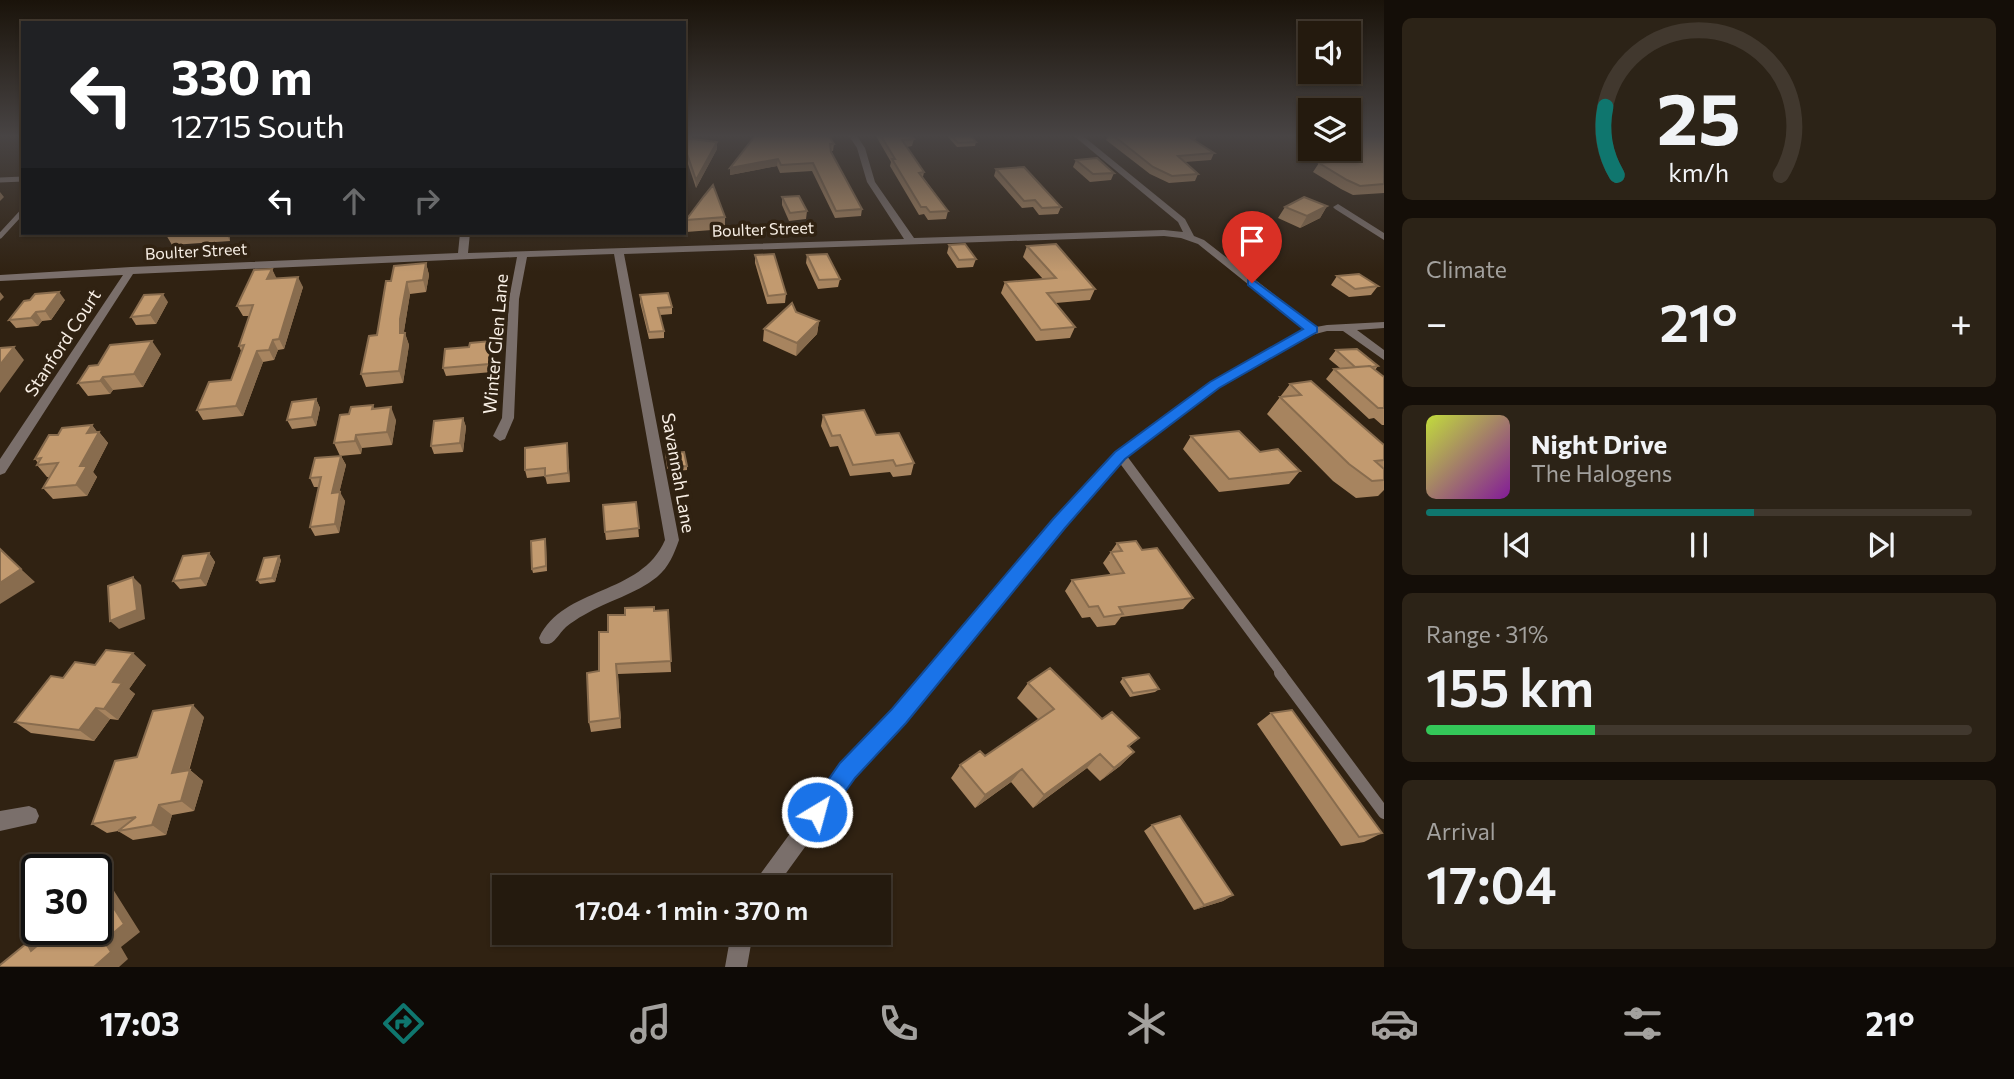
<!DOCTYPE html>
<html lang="en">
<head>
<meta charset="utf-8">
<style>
  :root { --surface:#241a0e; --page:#2c2317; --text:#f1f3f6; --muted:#a3a19e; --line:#41382e; --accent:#0f766e }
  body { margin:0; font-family:Commissioner,sans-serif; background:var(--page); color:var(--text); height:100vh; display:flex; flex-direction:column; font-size:26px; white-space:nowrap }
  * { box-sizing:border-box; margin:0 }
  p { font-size:23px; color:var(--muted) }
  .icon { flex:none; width:38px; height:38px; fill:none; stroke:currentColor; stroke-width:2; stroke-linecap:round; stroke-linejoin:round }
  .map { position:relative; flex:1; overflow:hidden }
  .drawer { display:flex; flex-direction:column; gap:18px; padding:18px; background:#140e08; width:630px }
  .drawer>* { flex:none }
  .top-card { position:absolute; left:21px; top:21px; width:665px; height:214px; border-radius:0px; box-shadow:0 2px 5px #0004,0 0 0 2px var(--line); background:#202124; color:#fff; overflow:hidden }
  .tools { position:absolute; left:1298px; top:21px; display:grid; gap:14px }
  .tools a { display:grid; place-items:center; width:63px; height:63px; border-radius:0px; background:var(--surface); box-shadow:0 2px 5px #0004,0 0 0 2px var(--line); font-size:35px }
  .speed { position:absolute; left:21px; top:854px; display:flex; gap:14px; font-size:35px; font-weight:700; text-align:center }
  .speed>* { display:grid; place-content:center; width:91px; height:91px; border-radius:50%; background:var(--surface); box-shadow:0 2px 5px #0004,0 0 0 2px var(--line); line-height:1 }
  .speed .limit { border:4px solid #111; border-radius:10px; background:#fff; color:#111 }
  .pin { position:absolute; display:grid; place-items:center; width:60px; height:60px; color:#fff; margin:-72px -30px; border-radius:50% 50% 50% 0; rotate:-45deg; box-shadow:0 0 7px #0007 }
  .pin .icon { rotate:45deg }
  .me { position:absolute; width:77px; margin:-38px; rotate:37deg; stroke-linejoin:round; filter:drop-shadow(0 0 5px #0008) }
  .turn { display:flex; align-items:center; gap:24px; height:147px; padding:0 35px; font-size:32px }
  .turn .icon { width:91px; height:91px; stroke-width:2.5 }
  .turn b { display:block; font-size:49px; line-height:60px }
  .lanes { display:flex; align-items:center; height:66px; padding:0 35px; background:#0003; justify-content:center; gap:35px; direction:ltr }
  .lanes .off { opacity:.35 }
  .big { font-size:52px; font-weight:600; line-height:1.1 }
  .drawer .card { flex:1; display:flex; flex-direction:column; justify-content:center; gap:10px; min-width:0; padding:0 24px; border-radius:10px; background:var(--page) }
  .drawer .dial { align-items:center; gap:0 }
  .dial svg { height:182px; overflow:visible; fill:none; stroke:var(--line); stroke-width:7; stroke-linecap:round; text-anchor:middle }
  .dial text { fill:var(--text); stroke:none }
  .song { display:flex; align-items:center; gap:21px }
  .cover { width:84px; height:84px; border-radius:10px; background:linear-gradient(135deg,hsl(70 70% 55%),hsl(290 70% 35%)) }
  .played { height:7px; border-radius:4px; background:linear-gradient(90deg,var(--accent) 60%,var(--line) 60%) }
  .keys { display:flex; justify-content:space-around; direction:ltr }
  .heat { display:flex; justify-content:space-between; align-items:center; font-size:38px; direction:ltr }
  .charge { height:10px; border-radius:5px; background:linear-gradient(90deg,#34c759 31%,var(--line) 0) }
  .trip { position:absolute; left:492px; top:875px; width:399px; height:70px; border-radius:0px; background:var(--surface); box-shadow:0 2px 5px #0004,0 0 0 2px var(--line); font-weight:600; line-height:70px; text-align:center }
  .tab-bar { display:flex; height:112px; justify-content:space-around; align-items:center; background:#0e0a06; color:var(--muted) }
  .tab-bar .icon { width:49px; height:49px }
  .tab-bar .on { color:var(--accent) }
  .tab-bar b { font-size:32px; color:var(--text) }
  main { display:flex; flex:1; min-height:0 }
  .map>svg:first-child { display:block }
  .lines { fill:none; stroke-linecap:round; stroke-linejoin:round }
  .lane-far2 { stroke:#7a6f6b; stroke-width:5 }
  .lane-far1 { stroke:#7a6f6b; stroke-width:10 }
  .lane { stroke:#7a6f6b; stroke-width:12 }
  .street { fill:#7a6f6b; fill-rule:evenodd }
  .wall { fill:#a7845f }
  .shaded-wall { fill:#886c4e }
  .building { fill:#c29a6f; stroke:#886c4e; stroke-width:2 }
  .route { fill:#1a73e8; stroke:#114b97; stroke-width:2 }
  .labels { text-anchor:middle; stroke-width:7; stroke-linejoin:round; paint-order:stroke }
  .far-street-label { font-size:16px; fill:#f8efe5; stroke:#302212 }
  .street-label { font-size:18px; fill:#f8efe5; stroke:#302212 }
</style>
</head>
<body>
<main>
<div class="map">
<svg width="1384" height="967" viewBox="0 0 1384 967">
  <rect width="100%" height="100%" fill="#302212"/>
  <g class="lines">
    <path class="lane-far2" d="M0,180L23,179
      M0,236L23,211"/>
    <path class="lane-far1" d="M1120,455L1282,674"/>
    <path class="lane" d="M1280,673L1384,813"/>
    <path class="street" d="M849,136H857L865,148L875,182L914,238L1164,230L1183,232L1178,222L1074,136H1083L1185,219L1194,236L1204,240L1316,327L1327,325L1384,322V328L1357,330L1384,350V360L1343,331H1327L1304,337L1218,388L1125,458L1064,528L905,722L855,778L776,887H752L756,880L841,764L893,710L1054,520L1115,452L1210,382L1296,333L1305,330L1198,244L1181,238L1164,236L624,254L679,540C674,554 669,567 657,577C636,594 607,601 584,615C578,618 571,623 566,627C557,635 554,648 541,643L539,638C563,586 641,596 665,540L614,254L527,257L519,299L514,418L505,439L500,441L493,436L502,418L509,299L517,257L133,274L5,473L0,475V459L123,275L0,281V275L131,267L458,253L460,233H470L468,253L904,239L867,182L857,148Z
      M1338,204L1384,233V240L1335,209L1333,207Z
      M29,806L36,809L39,816L36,823L0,831V811Z
      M731,933H753L747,967H725Z"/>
  </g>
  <path class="wall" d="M684,136H692V139L717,142V149L696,188L684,152Z
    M755,136L834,144L833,151H831L862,209L861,216L835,218L812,171L780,173L777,166L730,175V168Z
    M876,136H911L914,139L912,146L907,147L924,172L923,177L948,211L946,219L928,220L924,214L919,215L890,166L891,162Z
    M947,136H971L976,142L975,146L957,147Z
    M1108,136H1197L1195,140L1214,153L1211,160L1185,162L1198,174L1195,181L1169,183L1150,174L1106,140Z
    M1307,136H1311V147L1304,143Z
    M1384,136V193L1353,195L1341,189L1313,172L1319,163L1335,162L1313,149H1349Z
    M1076,160L1114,173L1111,180L1090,182L1073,167Z
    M996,169L1061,207L1058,214L1039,215L1033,207L1022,208L994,176Z
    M782,197L807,211L806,219L789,221L782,205Z
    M1327,206L1320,218L1300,228L1278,218L1285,207Z
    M725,217V229L686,232V220Z
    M165,233H229L230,241L172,245Z
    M529,233H548V235H529Z
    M949,245L976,259L973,267L957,268L947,253Z
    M1027,246L1095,289L1090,300L1056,303L1075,327L1070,338L1036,341L1001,293L1005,282L1043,279L1023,257Z
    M755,255L786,294L785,303L767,304L755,263Z
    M807,255L840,279L838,287L818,289L806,263Z
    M426,263L429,275L426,292L410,294L404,331L409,345L403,383L366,387L361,374L377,335L391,281Z
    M272,269L276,279L303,287L284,349L278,350L274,360L263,362L243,416L203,420L197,410L231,380L241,351L239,346L249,316H243L237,306Z
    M1337,276L1378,286L1371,295L1349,297L1331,285Z
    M640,295L672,307V314L660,315L664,331V338L649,339L640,302Z
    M65,300L51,320L42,321L38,326L16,328L9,320Z
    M168,302L156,324L136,325L131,317Z
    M796,312L819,321L817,334L796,356L763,341L764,329Z
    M493,349L492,372L446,376L443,368Z
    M1336,350L1378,366L1375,370L1384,377V425H1382L1374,418L1369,419L1326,379L1334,369L1340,368L1329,359Z
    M161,354L143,387L113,390L110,394L88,396L78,383L98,365Z
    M1290,384L1384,445V490L1378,496L1356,498L1333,481L1267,414Z
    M316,399L320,408L316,426L292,429L287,420Z
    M373,405L374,409L396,420L392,445L362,448L361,454L340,456L334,443L349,414Z
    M823,415L876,435L914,463L911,475L893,477L890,472L850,476L838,446L830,447L821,426Z
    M463,418L466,427L463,452L434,454L431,446Z
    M92,425L97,432H99L108,443L93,472L97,477L87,496L53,499L43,488L49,477H47L37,465L38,463L35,459L58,435Z
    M1191,436L1260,452L1300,471L1289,484L1219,492L1183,449Z
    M567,443L570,482L547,484L545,476L527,478L525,470Z
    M666,454L687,466V470L669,472Z
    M341,456L346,465L339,493L345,501L339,533L315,536L310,527L319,487H314L310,478Z
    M636,502L639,537L606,540L605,532Z
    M1117,543L1142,550L1193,598L1183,609L1121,617L1115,625L1097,627L1090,617L1082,618L1065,591L1072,580L1111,575L1103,563Z
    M546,544L547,571L533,573L532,569Z
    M209,553L215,562L206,586L180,589L173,581Z
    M281,560L275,582L260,584L257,580Z
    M668,610L671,672L618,674L621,728L591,732L589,722L608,632L625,615Z
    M95,665H146L129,689L135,694L118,720L110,719L94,741L31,733L15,722L63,678Z
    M1123,678L1159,689L1155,692L1130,697L1120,682Z
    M1028,683L1139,738L1129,747L1134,752L1120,766L1100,781L1087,768L1033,808L1011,782L975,808L951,778L960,765L985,756L1039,720L1017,698Z
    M1271,713L1382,833L1364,842L1341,846L1257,724Z
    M204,717L189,771L190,770L203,781L194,811L172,815L166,835L133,840L118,831L107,833L92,824L137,757Z
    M1152,825L1233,895L1223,901L1194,910L1144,831Z"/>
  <path class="shaded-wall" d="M717,142V149L696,188V180Z
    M778,159L777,166L730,175V168Z
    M0,192L4,197L0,201Z
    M1327,206L1320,218L1300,228L1307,216Z
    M226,233H229L230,241Z
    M627,233H638V236L628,237Z
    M426,263L429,275L426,292L423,280Z
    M272,269L277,279H267Z
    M298,277L303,287L284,349L279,339Z
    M407,282L410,294L404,331V340L405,333L409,345L403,383L399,371L400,319Z
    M0,292L4,297L0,301Z
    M59,292L65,300L51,320L45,311Z
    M163,294L168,302L156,324L150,315Z
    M36,312L42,321L38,326L31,318Z
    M819,321L817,334L796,356L797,343Z
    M273,340L278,350L274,360L269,350Z
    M152,341L161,354L143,387L134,374Z
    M491,341L493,349L492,372L489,364Z
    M14,347L24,360L0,393V365Z
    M257,351L263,362L243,416L236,406Z
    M103,377L113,390L110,394L100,381Z
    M316,399L320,408L316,426L312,417Z
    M391,407L396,420L392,445L387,432Z
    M463,418L466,427L463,452L460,443Z
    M92,425L98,433L99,432L108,443L93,472L97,477L87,496L76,485L87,433Z
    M356,435L362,448L361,454L355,441Z
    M567,443L568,452L570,482L568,473Z
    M341,456L346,465L337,502L332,493Z
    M340,492L345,501L339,533L335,524Z
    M209,553L215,562L206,586L200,578Z
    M279,556L281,560L275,582L272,578Z
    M9,558L35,582L0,604V583Z
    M133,577L141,585L145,619L119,629L110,621Z
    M133,653L146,665L129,689L135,694L118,720L104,709L113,682Z
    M616,664L618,674L621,728L620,718Z
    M193,705L204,717L185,783L172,773Z
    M96,708L110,719L94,741L79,730Z
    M1134,752L1120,766L1100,781L1114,768Z
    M1100,754L1087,768L1033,808L1044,795Z
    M1022,769L1011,782L975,808L985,795Z
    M190,770L203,781L194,811L181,801Z
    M159,805L172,815L166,835L152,825Z
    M83,858L99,867L140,932L121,947L128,959L119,967H94L104,941L96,880V870H90Z
    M1233,895L1223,901L1194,910L1204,905Z
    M27,943L46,950L31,951Z"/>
  <path class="building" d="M755,136H829L834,144H830L831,152L862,209L836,211L813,163L781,165L778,159L730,168Z
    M881,136H911L914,139L902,140L924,172L919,173L948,211L930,212L926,207H921L892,159H895Z
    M952,136H971L976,142L958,143Z
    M1114,136H1193L1189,137L1214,153L1178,156L1198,174L1172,176L1153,167Z
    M1349,136H1384V184L1360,186L1347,180L1319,163L1354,160L1334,149H1349Z
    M684,138L717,142L696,180L684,145Z
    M1097,158L1114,173L1093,174L1076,160Z
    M1024,167L1061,207L1042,208L1035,200L1024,201L996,169Z
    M713,185L725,217L686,220L704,196Z
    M799,196L807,211L790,213L782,197Z
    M1304,197L1327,206L1307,216L1285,207Z
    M965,244L976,259L959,260L949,245Z
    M1056,244L1095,289L1047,293L1075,327L1041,330L1005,282L1056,278L1027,246Z
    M774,254L786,294L768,296L755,255Z
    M827,254L840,279L819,280L807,255Z
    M426,263L423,280L407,282L400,319V333H405L399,371L361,374L369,336L377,335L386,281H391L394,266Z
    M272,269L267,279L298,277L279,339L273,340L269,350L257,351L236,406L197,410L209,382L231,380L244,345L239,346L253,305L237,306L254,270Z
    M1359,274L1378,286L1355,289L1337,276Z
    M59,292L45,311L36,312L31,318L9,320L24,301L30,300L35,294Z
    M668,293L672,307L658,308L664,331L649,332L640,295Z
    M163,294L150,315L131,317L144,295Z
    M792,303L796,312L819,321L797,343L764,329Z
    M152,341L134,374L103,377L100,381L78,383L89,366L98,365L110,345Z
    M491,341L489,364L443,368L445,349L469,347L470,343Z
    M14,347L0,365V348Z
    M1357,349L1378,366L1372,367L1370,366L1355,367L1336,350Z
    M1370,366L1384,377V408H1378L1334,369Z
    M1311,381L1384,445V460L1375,461L1384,469V480L1372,481L1349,464L1280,397L1301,395L1290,384Z
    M316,399L312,417L287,420L292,402Z
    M373,405L372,409L391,407L387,432L356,435L355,441L334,443L340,415L349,414L351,407Z
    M864,410L876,435L899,433L914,463L896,466L893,460L853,465L840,435L832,436L823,415Z
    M463,418L460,443L431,446L434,421Z
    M92,425L87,433L99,432L80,466H87L76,485L43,488L58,463L37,465L41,458L35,459L49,435H58L62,428Z
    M1239,431L1260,452L1278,449L1300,471L1229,479L1191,436Z
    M567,443L568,473L545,476V468L525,470V448Z
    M684,452L687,466L668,468L666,454Z
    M341,456L332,493L340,492L335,524L310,527L321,477L310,478L315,458Z
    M636,502L639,528L605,532L603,505Z
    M545,539L546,566L532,569L531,541Z
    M1136,541L1142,550L1157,548L1193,598L1119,607L1123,614L1104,617L1098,606L1089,607L1072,580L1124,573L1111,552L1122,551L1117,543Z
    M0,549L21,569L0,583Z
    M209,553L200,578L173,581L183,556Z
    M279,556L272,578L257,580L264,558Z
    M133,577L137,610L110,621L108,586Z
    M654,607V611L668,610L671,661L616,664L620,718L589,722L587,673L599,671V632H608V615H625V608Z
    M106,650L133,653L113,682L122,683L104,709L96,708L79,730L15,722L51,676L63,678L75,662L95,665Z
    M1050,668L1102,719L1112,712L1139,738L1128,746L1134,752L1114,768L1100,754L1044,795L1022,769L985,795L960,765L980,751L985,756L1054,709L1028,683Z
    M1149,674L1159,689L1133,693L1123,678Z
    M193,705L172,773L190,770L181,801L159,805L152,825L118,831L136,817L92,824L115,761L137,757L153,711Z
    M1292,710L1382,833L1359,837L1271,713Z
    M1180,816L1233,895L1204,905L1152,825Z
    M83,858L90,870H68Z
    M96,880L124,924L104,941L111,952L94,967H0V965L27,943L31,951L57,929H96Z"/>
  <linearGradient id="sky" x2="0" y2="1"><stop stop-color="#1a130a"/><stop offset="0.5" stop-color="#484444"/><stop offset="1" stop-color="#484444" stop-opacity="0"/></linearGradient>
  <rect width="1384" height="272" fill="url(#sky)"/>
  <path class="route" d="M1252,279L1317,327V332L1219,388L1125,459L1065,528L906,723L855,778L825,820L817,823L809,820L806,812L840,763L892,709L1053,519L1115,452L1210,382L1303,329L1248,285V280Z"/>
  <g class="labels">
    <g class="far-street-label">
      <text transform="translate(763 229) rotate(-2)" y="6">Boulter Street</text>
      <text transform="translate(196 251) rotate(-3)" y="6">Boulter Street</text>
    </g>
    <g class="street-label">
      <text transform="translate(63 343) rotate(-57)" y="6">Stanford Court</text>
      <text transform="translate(496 344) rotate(-85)" y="6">Winter Glen Lane</text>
      <text transform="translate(678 473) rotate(80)" y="6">Savannah Lane</text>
    </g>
  </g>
</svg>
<div class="tools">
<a><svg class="icon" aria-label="sound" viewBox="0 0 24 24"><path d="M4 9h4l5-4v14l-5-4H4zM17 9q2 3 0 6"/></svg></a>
<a><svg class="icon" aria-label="layers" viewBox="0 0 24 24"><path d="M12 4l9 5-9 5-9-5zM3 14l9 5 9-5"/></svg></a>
</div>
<div class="speed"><div class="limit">30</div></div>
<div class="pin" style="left:1252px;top:283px;background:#d93025"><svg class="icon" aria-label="arrive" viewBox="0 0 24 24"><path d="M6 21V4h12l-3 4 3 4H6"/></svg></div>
<svg class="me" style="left:817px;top:812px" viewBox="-20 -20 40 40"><circle r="17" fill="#1a73e8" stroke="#fff" stroke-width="3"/><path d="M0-11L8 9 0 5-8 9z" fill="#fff"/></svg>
<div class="trip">17:04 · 1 min · 370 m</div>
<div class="top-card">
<div class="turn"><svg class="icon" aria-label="left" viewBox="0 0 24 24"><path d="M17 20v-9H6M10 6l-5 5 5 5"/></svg><div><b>330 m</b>12715 South</div></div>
<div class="lanes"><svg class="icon" aria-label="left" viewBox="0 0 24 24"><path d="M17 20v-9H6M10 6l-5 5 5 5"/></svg><svg class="icon off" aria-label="ahead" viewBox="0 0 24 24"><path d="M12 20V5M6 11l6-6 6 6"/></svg><svg class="icon off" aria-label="right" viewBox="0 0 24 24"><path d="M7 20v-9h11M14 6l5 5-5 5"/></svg></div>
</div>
</div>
<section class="drawer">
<div class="card dial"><svg viewBox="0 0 100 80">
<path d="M14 69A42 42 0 1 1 86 69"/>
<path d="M14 69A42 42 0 0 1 9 39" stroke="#0f766e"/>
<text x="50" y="56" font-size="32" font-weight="700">25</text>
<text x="50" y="72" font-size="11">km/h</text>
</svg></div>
<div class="card"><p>Climate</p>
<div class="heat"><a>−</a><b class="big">21°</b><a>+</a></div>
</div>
<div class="card">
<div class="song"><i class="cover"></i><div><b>Night Drive</b><p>The Halogens</p></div></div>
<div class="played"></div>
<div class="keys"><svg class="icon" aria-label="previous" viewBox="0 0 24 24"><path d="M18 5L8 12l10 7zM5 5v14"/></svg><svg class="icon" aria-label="pause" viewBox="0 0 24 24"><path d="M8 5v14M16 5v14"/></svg><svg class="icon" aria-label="next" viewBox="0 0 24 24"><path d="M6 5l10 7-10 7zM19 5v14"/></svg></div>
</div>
<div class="card"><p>Range · 31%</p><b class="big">155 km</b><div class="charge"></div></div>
<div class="card"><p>Arrival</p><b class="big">17:04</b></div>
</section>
</main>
<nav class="tab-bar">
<b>17:03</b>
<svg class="icon on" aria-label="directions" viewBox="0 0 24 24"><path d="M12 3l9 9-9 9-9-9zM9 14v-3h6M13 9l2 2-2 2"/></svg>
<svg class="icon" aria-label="music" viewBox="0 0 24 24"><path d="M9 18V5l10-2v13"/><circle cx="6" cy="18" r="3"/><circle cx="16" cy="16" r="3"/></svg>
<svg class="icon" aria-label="phone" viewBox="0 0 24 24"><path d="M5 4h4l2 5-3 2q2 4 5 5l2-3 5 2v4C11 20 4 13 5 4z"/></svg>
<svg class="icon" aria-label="climate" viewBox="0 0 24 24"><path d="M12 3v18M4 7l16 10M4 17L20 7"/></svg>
<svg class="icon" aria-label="car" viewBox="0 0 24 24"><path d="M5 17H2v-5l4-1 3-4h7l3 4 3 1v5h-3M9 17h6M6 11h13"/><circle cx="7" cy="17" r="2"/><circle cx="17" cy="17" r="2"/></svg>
<svg class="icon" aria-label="filters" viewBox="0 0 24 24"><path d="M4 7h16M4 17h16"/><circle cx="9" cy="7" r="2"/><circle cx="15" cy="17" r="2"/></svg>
<b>21°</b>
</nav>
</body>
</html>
